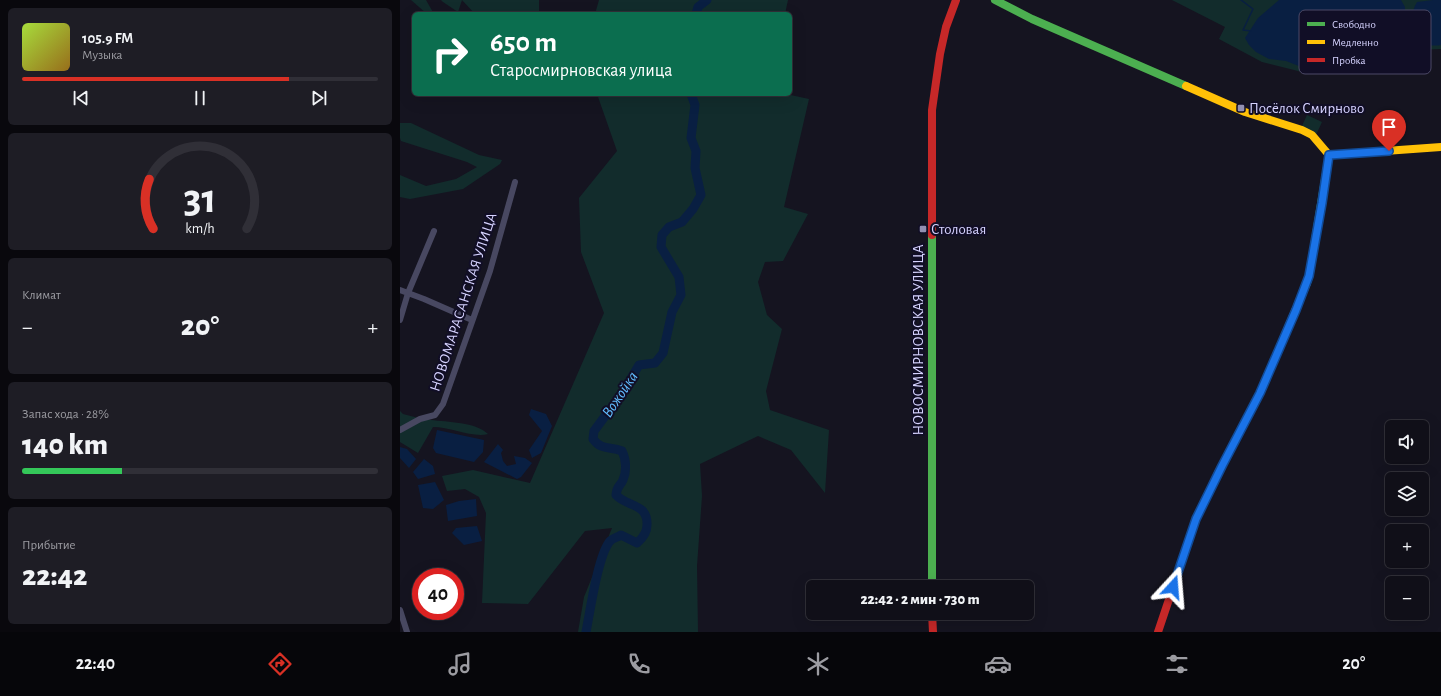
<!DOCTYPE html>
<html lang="ru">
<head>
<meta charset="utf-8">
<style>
  :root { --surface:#100f18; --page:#1e1d25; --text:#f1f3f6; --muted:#9c9ca2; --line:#302f37; --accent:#d93025 }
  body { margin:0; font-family:"Alegreya Sans",sans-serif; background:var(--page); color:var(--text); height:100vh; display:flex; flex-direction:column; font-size:15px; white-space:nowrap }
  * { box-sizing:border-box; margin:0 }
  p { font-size:13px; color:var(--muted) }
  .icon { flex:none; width:22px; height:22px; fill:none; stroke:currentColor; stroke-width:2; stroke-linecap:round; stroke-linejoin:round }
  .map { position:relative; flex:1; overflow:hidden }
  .details { display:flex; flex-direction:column; gap:8px; padding:8px; background:#09080d; width:400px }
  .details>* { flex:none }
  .hud { position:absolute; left:12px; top:12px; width:380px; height:84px; border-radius:6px; box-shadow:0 4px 16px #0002,0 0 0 1px var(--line); background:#0b6e4f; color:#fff; overflow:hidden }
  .buttons { position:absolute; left:985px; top:420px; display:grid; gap:8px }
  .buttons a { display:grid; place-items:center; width:44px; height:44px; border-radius:6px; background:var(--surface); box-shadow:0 4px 16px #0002,0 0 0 1px var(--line); font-size:20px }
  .speed { position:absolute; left:12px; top:568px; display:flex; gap:8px; font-size:20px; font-weight:700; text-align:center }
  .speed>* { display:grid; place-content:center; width:52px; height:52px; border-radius:50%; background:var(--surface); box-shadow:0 4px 16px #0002,0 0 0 1px var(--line); line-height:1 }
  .speed .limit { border:6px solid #d22; background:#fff; color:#111 }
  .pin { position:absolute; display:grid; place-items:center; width:34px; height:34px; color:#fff; margin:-41px -17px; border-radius:50% 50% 50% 0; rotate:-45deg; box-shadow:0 0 4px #0007 }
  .pin .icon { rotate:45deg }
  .me { position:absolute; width:44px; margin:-22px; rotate:19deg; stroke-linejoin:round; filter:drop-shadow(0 0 3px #0008) }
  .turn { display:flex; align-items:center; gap:14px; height:84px; padding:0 12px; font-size:18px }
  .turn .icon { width:52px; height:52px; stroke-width:2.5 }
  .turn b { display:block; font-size:28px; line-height:34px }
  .big { font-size:30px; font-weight:800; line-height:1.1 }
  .details .tile { flex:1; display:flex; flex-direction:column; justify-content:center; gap:6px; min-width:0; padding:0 14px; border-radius:6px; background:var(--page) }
  .details .dial { align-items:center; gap:0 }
  .dial svg { height:104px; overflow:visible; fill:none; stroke:var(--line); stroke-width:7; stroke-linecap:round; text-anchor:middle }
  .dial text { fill:var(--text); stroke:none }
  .song { display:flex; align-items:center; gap:12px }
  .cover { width:48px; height:48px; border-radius:6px; background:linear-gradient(135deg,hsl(80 70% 55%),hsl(40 70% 35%)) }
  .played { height:4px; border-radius:2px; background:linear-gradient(90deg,var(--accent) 75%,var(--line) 75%) }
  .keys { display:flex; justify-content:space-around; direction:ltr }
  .heat { display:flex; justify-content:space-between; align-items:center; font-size:22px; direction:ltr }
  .charge { height:6px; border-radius:3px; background:linear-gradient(90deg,#34c759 28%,var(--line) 0) }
  .trip { position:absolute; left:406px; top:580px; width:228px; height:40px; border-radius:6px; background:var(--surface); box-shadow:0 4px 16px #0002,0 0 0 1px var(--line); font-weight:800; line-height:40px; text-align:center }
  .menu { display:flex; height:64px; justify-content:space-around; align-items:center; background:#06060a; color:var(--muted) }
  .menu .icon { width:28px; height:28px }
  .menu .current { color:var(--accent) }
  .menu b { font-size:18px; color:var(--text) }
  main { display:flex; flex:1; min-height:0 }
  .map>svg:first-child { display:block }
  .green { fill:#122c2c }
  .water { fill:#091f42 }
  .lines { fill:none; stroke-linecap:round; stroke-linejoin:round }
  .stream { stroke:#091f42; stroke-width:1.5 }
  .river { stroke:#091f42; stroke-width:9 }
  .street { stroke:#484861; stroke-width:6 }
  .fast { stroke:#4caf50; stroke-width:8 }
  .slow { stroke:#ffc107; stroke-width:8 }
  .jam { stroke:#c62828; stroke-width:8 }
  .route-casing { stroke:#114b97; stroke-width:10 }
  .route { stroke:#1a73e8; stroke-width:7 }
  .poi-dot { fill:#9290b1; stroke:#110e26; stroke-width:1.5 }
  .labels { text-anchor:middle; stroke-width:4; stroke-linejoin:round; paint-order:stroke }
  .poi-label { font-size:15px; fill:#d6d3ff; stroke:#110e26; text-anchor:start }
  .street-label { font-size:15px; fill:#d6d3ff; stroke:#110e26 }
  .water-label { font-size:16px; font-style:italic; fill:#61bcff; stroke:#110e26 }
  .key { fill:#110e26; stroke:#4c4967; stroke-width:1 }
  .key-label { font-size:11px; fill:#d6d3ff }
</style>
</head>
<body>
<main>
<section class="details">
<div class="tile">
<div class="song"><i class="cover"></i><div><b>105.9 FM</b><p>Музыка</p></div></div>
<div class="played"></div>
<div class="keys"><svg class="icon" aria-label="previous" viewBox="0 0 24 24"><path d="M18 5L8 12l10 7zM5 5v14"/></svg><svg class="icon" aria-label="pause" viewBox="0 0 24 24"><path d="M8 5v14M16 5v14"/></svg><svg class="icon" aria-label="next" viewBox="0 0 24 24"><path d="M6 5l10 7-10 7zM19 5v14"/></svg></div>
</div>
<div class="tile dial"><svg viewBox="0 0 100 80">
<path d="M14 69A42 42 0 1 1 86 69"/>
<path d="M14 69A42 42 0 0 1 11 31" stroke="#d93025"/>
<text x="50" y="56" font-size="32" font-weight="700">31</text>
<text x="50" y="72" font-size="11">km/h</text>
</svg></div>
<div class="tile"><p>Климат</p>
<div class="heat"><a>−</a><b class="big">20°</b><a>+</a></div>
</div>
<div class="tile"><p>Запас хода · 28%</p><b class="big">140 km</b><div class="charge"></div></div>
<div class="tile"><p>Прибытие</p><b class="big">22:42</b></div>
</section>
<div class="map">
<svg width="1041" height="632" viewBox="0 0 1041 632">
  <rect width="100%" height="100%" fill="#151420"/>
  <path class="green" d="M11,0H26L34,14H27Z
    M41,0H139V14H75L62,0L58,12L43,2Z
    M199,0H388L385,14H195Z
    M772,0H1041V49L1016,50L984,53L962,72H902L862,62L819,39L825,27Z
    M197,94H386L409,99L384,207L408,214L383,261L365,262L358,282L367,315L382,329L366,391L370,410L429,430L425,493L391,450L358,436L300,464L302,496L297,566L298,632H178L184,597L212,528L185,531L128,604L82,603L86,513L79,497L65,489L47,491L42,476L73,470L130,483L204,313L181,252L179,198L217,151Z
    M907,115L922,122L916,135L901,128Z
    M0,123H11L79,155L102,160L100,164L63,189L10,199L0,197V175L26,186L56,179L77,167L67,162L1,141L0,138Z
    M0,411L3,414C12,416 21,419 31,420C47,422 76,422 88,434C73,438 51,427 33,427L18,453L0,442Z"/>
  <path class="water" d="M879,0H1001L1005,7V31L995,42L966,54L958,66L949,67L926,60L904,68L886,61L869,59L856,52L849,45L845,38L858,18Z
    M1033,0H1041V45C1015,50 1005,22 1017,2Z
    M131,409L146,414L152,426L141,453L132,458L129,450L142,431L129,415Z
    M37,430L84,440L83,452L74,462L36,453L33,448Z
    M98,444L103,450L101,453L103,461L107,466L116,464L114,456L125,458L132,463L121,477L117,479L84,462Z
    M0,447L7,449L16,459L9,468L0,458Z
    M24,459L33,466L35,474L18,479L13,472Z
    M35,482L44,500L33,509L23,508L18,485Z
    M76,499L77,516L48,521L46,505L59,501Z
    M77,526L82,541L64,545L52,533L56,528Z"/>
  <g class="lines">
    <path class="stream" d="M841,0L853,9L843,30L851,31
      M1005,31L1015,30"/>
    <path class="river" d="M296,14L298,7L307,0
      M186,632C190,612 198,555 210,541C213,538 218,537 221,535L237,543C243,538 247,533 247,525C248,503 227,507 216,495C217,485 220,487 223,480C227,471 226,459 222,451C210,446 202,451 193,439L194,431L223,392L239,365L255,363L263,353L272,312L281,295L279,277L261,247L262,235L269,227L282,222L293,209L301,195L295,168L296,151L291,138L295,105L291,94"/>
    <path class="street" d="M0,290L24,299L72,320
      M0,320L8,293L34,231
      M0,430L20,419L35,415L43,404L90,271L115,182
      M0,610L7,632"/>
    <path class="fast" d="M595,0L632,19L786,86
      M532,235V587
      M907,283L909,277L929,155"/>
    <path class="slow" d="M786,86L845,112L902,130L912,135L929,155L1041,147
      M818,473L860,393L907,283"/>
    <path class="jam" d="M532,235V110L540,54L546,27L556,0
      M532,613L533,632
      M758,632L796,519L818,473"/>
  </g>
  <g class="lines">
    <defs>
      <path id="route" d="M773,587L796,519L822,466L860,393L896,310L909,276L922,203L929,155L989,151"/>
    </defs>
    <use href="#route" class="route-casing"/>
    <use href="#route" class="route"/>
  </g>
  <g class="poi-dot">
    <rect x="837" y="104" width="8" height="8" rx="2"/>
    <rect x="519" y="225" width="8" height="8" rx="2"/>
  </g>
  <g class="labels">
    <g class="poi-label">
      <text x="849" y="113">Посёлок Смирново</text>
      <text x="531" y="234">Столовая</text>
    </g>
    <g class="street-label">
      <text transform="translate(63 302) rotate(-72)" y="5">НОВОМАРАСАНСКАЯ УЛИЦА</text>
      <text transform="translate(518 340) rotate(-90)" y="5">НОВОСМИРНОВСКАЯ УЛИЦА</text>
    </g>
    <g class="water-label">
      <text transform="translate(219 394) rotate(-56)" y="6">Вожойка</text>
    </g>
  </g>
  <rect x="899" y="10" width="132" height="64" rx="6" class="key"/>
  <rect x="907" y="22" width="18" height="4" fill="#4caf50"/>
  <rect x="907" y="40" width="18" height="4" fill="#ffc107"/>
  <rect x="907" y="58" width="18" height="4" fill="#c62828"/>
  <g class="key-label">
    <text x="932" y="28">Свободно</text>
    <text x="932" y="46">Медленно</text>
    <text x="932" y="64">Пробка</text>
  </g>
</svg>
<div class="buttons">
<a><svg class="icon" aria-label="sound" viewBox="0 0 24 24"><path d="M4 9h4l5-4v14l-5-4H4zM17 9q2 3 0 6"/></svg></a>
<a><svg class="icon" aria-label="layers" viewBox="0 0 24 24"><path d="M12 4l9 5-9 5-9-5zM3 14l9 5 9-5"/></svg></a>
<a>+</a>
<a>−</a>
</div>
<div class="speed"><div class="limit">40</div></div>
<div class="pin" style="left:989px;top:151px;background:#d93025"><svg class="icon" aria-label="arrive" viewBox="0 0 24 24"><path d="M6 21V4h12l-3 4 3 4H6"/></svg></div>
<svg class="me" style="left:773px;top:587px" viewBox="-20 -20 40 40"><path d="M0-17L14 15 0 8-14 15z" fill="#1a73e8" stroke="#fff" stroke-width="4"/></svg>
<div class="trip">22:42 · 2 мин · 730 m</div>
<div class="hud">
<div class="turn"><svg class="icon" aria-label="right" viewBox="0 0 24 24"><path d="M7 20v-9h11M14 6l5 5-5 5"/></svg><div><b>650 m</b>Старосмирновская улица</div></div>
</div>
</div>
</main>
<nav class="menu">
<b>22:40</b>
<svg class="icon current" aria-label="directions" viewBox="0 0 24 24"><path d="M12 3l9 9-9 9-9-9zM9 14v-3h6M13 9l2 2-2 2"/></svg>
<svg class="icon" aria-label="music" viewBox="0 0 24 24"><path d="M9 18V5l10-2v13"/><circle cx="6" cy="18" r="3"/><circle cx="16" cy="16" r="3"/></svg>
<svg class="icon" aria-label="phone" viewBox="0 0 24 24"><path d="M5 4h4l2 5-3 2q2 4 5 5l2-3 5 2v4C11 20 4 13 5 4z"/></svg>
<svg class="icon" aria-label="climate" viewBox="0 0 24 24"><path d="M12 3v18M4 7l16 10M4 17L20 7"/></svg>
<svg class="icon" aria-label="car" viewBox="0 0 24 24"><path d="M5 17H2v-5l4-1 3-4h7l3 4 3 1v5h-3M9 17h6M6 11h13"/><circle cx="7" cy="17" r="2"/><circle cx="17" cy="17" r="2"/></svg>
<svg class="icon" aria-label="filters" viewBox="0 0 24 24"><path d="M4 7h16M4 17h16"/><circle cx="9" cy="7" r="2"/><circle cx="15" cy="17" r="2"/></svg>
<b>20°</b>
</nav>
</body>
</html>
